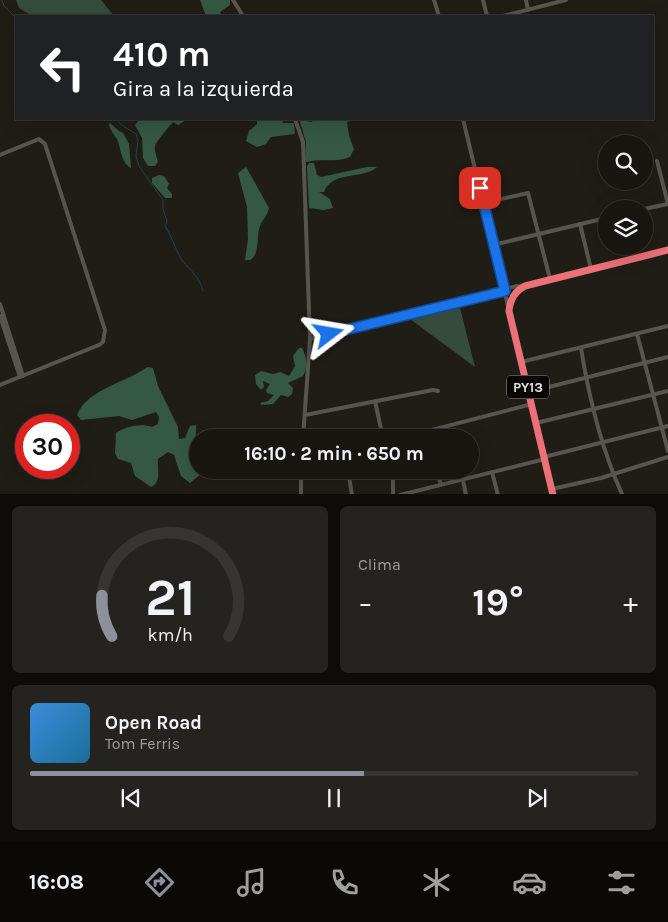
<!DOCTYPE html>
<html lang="es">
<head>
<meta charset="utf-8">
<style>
  :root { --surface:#181611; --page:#25231f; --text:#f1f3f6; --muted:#9f9f9f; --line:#363531; --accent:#8c9099 }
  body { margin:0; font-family:Karla,sans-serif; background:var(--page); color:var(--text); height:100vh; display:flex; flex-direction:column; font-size:19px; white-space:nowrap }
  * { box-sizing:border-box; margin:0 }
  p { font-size:16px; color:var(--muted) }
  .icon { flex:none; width:28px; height:28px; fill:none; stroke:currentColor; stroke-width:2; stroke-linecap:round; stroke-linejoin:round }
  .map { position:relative; height:494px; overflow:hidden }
  .panel { display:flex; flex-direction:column; gap:12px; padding:12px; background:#0d0c09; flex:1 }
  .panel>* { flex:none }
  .hud { position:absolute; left:15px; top:15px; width:639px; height:105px; border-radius:0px; box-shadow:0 5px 20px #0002,0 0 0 1px var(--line); background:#202124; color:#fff; overflow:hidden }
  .controls { position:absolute; left:598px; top:135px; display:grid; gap:10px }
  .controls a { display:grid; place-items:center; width:55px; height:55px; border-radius:50%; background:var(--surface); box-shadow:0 5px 20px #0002,0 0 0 1px var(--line); font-size:25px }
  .speed { position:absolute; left:15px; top:414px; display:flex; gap:10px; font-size:25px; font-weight:700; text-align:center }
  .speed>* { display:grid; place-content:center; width:65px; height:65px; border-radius:50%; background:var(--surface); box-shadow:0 5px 20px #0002,0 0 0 1px var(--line); line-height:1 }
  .speed .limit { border:8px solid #d22; background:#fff; color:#111 }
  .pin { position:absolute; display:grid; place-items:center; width:42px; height:42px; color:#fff; margin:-21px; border-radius:10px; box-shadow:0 2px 8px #0006 }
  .me { position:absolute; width:55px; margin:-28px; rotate:76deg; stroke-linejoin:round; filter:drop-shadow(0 0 4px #0008) }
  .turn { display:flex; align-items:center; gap:18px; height:105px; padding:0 15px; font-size:22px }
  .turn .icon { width:65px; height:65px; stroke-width:2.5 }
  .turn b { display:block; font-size:35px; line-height:42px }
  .big { font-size:38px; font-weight:700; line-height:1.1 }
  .panel .widget { flex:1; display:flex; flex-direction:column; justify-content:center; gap:8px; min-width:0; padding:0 18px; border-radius:8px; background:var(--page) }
  .panel .dial { align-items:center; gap:0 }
  .dial svg { height:130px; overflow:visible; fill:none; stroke:var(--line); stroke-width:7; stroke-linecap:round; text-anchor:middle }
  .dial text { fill:var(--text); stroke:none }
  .song { display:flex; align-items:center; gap:15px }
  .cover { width:60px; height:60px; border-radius:8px; background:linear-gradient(135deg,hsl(210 70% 55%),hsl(200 70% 35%)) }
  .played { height:5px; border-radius:2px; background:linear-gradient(90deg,var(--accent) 55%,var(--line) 55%) }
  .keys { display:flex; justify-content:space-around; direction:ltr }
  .heat { display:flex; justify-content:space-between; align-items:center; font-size:28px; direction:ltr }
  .panel .tiles { flex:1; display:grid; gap:12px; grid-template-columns:1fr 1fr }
  .widget:last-child { grid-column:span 2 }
  .trip { position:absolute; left:189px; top:429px; width:290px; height:50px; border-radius:25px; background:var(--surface); box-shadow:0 5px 20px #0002,0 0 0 1px var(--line); font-weight:700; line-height:50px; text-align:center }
  .tab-bar { display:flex; height:80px; justify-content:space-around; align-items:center; background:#0a0907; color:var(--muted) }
  .tab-bar .icon { width:35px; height:35px }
  .tab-bar .current { color:var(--accent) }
  .tab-bar b { font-size:22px; color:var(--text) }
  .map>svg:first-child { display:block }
  .green { fill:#344b3d }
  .forest { fill:#355844 }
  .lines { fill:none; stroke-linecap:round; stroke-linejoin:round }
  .stream { stroke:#1d4456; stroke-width:1 }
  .street { stroke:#58544e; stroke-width:4 }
  .highway { stroke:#eb7078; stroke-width:7 }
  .route-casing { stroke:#114b97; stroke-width:12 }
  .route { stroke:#1a73e8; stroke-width:9 }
  .labels { text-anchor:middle; stroke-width:4.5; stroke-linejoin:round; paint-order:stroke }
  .shield { fill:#090706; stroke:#a19f9c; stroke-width:1 }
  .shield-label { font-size:14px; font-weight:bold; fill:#e2e0dc }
</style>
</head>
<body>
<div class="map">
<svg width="668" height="495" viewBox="0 0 668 495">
  <rect width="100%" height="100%" fill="#201d17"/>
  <path class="green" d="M16,0H101L114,16H32L19,8Z
    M460,308L475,367L410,319Z"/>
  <path class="forest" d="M200,0H230V5L220,12L222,15L227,16H206Z
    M140,119H188L178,125L173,122C171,124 156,142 155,146C154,151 157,157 158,162L155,166H148L143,158L142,138L135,125Z
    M257,119H282L283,123H294L295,134L271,137L266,144L257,147L246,141L249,131L257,124Z
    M317,119H357L347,122L349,136L354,149L350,157C336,163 321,158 307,162L305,160L306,142L300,122L302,120L311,122Z
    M110,123L119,131L123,133L129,144L131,168C121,163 121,148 117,139C114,134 110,130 109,125Z
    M309,163H314L317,175L321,177L367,167H377C363,180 332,170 324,192H319L330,199L333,208L324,210L309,208L307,167Z
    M246,167L269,208C268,215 262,220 260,226C256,237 260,255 250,260H245L248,239L247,207L238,173Z
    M159,175L164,176L169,184L167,188L172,194V198H165L152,183V178Z
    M299,348H302C307,357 308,367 303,376L288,383L293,388L292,394L288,397L281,395L273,404L262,405L260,403L268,401L274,395L267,393L266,390L270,384L263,381L264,387L261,390L256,384L255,375L261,371L273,374L280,372L289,376L295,366L293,356Z
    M147,367L153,368L158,386L178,427L179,439L185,438L190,426L196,425C197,433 194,442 194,449H197L198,470H209L202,473L190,483L181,476L174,455L168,452L158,459C157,470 162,481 151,487L135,476L131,463L118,459L115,453L116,433C126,426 141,423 152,427L158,424L159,417L156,412L132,420L119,416L81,420L77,415C88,388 127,383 147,367Z"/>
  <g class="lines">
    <path class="stream" d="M2,0L4,6L16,18
      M117,119L120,124L136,134L138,140L136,156L139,166L163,200V209L167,221L165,226C171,235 174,245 179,255C187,270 198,272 203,291"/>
    <path class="street" d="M233,0L243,16
      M434,0L439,16
      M483,0L487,16
      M526,0L528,10
      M503,16L566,0
      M295,119L303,142L310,339L303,438
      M463,119L508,306
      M0,155L39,139L45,144L105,330L103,342L99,345L0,385
      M657,161L668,204
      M483,203L528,193L550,279
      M644,209L668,204
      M580,224L591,269
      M493,245L606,218
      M0,304L23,376
      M0,316L20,377
      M637,334L668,451
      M310,339L517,286L522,287
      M581,348C589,398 601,448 622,494
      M521,362L668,326
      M529,392L668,357
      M375,401L383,438
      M305,415L433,390L438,391
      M536,423L668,391
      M401,438L532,404
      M544,457L668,426
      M348,470L352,495
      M393,470V495
      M437,470L441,485
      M492,472L498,495
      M463,480L466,495
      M552,489L601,478L668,457
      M301,495V470
      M400,495L545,459"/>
    <path class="highway" d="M553,495L509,311C510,300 515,291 525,286L668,250"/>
  </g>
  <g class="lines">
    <defs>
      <path id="route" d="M329,334L505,291L480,188"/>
    </defs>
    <use href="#route" class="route-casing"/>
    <use href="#route" class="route"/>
  </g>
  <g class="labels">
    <rect class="shield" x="507" y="375.5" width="42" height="23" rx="4"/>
    <g class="shield-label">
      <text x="528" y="392">PY13</text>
    </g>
  </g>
</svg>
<div class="controls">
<a><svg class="icon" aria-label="search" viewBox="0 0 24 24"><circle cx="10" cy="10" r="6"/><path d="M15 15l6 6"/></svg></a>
<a><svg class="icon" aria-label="layers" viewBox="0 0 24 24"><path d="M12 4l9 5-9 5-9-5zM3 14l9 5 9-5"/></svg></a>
</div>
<div class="speed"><div class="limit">30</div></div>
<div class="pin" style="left:480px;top:188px;background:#d93025"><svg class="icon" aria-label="arrive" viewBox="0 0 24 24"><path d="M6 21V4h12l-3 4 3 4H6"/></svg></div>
<svg class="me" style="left:329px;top:334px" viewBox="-20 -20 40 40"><path d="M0-17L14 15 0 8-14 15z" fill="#1a73e8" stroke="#fff" stroke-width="4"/></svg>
<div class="trip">16:10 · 2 min · 650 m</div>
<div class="hud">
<div class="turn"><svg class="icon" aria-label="left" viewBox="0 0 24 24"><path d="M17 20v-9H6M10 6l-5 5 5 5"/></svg><div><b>410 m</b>Gira a la izquierda</div></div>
</div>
</div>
<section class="panel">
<div class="tiles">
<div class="widget dial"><svg viewBox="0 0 100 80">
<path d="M14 69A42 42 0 1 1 86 69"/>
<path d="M14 69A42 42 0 0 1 8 44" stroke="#8c9099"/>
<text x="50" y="56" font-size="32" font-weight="700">21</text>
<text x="50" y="72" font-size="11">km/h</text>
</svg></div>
<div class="widget"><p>Clima</p>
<div class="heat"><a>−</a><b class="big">19°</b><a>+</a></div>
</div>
<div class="widget">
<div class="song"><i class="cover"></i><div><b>Open Road</b><p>Tom Ferris</p></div></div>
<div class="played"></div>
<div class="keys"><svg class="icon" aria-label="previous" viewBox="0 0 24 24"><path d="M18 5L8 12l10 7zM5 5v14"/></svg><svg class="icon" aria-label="pause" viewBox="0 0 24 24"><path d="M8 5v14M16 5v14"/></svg><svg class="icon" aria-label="next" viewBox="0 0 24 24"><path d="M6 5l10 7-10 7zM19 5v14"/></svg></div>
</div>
</div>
</section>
<nav class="tab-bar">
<b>16:08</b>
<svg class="icon current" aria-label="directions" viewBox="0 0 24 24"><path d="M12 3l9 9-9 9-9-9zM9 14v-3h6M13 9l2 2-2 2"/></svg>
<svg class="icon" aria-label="music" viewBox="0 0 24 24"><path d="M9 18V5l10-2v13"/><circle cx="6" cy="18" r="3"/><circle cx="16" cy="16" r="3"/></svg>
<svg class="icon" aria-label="phone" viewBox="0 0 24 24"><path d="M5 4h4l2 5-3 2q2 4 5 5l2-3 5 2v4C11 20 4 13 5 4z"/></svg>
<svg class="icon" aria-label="climate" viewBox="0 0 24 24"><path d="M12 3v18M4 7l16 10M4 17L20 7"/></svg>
<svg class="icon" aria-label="car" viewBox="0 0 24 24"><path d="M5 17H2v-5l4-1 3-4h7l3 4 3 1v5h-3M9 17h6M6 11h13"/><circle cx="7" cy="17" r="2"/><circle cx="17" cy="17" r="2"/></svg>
<svg class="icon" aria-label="filters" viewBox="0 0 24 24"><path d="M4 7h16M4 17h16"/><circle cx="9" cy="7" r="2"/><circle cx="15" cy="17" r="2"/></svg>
</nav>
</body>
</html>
